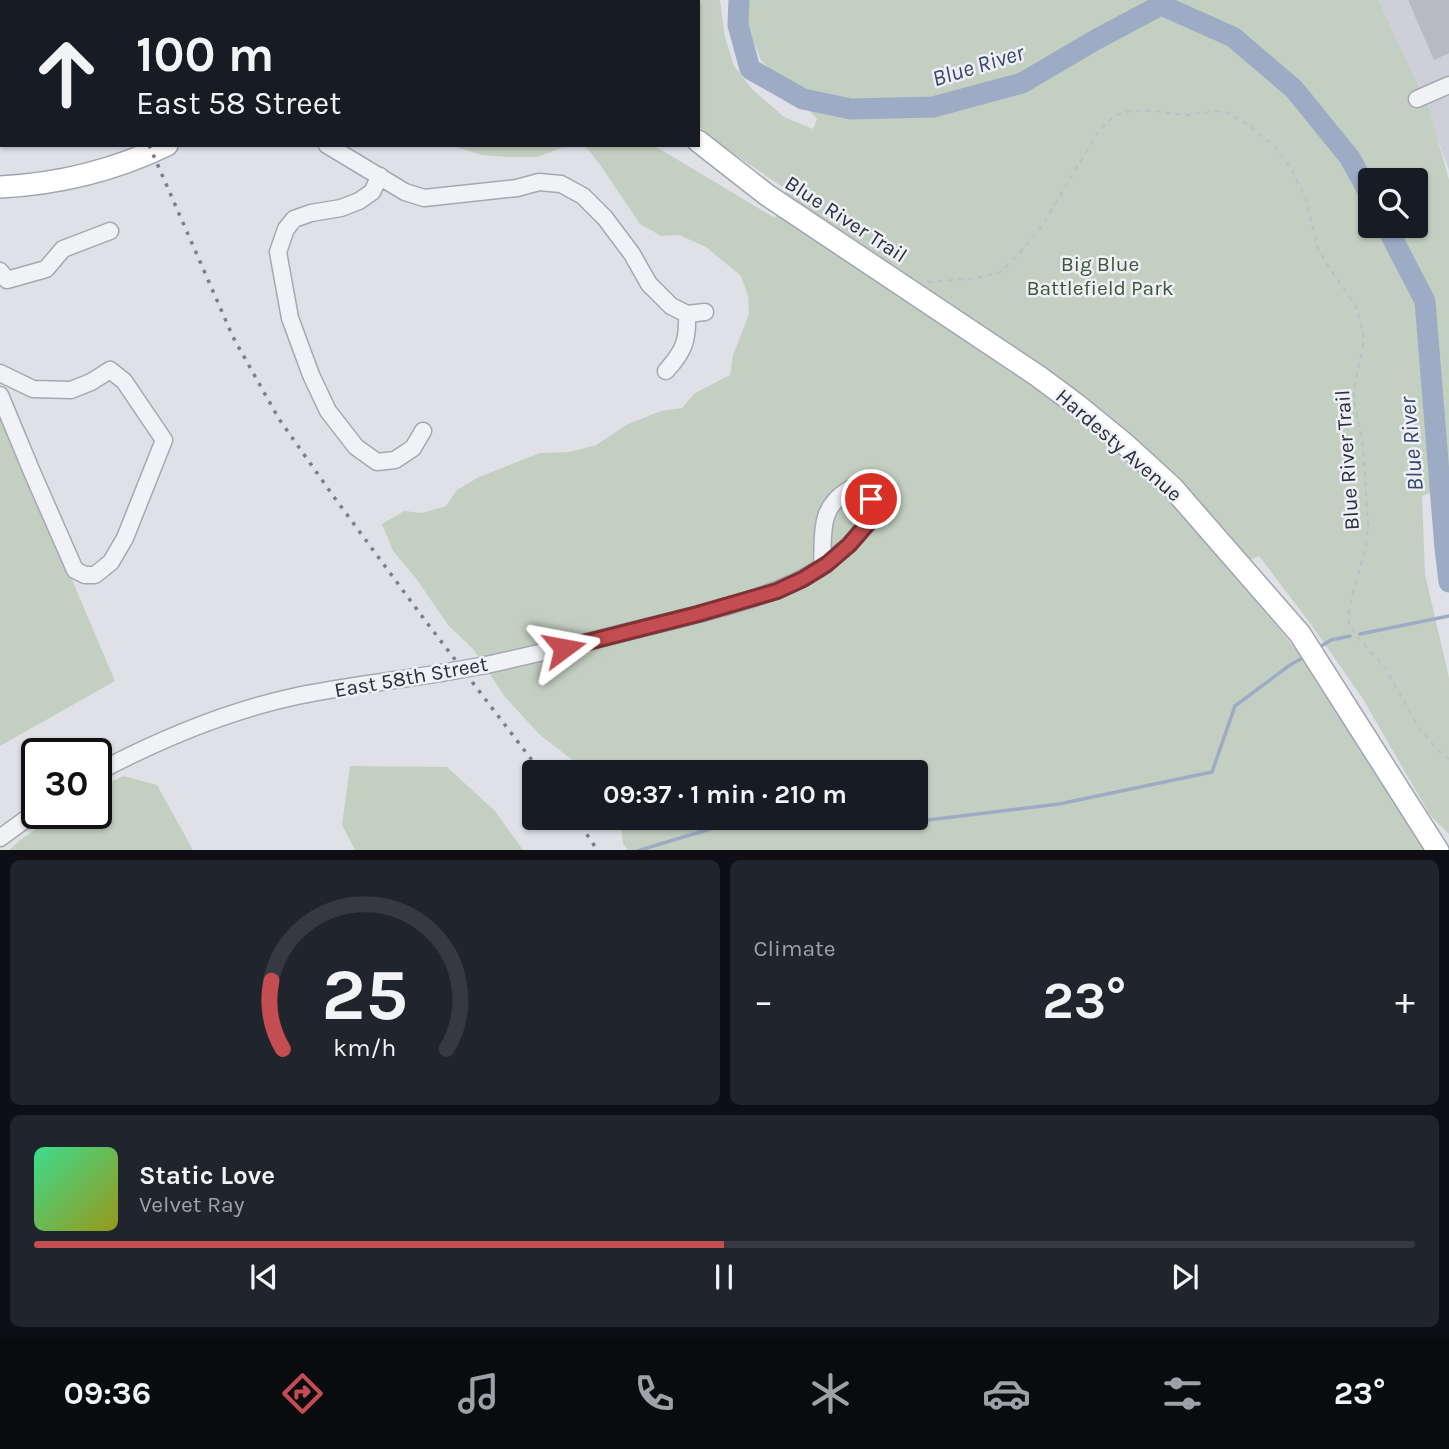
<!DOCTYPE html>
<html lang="en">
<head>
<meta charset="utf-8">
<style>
  :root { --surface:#171b24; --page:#20242c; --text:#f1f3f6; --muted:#9ea1a6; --line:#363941; --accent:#c34d50 }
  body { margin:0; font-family:Karla,sans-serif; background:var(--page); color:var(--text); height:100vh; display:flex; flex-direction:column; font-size:26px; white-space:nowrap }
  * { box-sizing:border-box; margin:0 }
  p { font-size:23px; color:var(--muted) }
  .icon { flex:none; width:38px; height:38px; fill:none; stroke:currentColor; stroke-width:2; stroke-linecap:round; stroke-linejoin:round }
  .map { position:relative; height:850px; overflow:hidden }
  .panel { display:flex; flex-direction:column; gap:10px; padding:10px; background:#0d0f14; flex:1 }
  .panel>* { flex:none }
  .top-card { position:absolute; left:0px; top:0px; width:700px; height:147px; box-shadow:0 2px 5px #0004; background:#171b24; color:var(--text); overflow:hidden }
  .tools { position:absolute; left:1358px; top:168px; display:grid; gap:14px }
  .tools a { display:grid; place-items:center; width:70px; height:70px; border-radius:7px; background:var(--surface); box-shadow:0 2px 5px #0004; font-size:35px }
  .speed { position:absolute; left:21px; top:738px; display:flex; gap:14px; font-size:35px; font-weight:700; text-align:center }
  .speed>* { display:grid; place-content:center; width:91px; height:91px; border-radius:50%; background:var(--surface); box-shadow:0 2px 5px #0004; line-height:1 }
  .speed .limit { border:4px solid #111; border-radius:10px; background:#fff; color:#111 }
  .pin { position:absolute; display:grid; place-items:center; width:60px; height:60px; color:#fff; margin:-30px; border:4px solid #fff; border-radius:50%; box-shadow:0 2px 7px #0007 }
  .me { position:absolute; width:77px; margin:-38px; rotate:77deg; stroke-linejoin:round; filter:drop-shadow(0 0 5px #0008) }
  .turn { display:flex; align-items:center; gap:24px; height:147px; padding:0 21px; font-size:32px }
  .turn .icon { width:91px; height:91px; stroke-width:2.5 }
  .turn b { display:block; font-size:49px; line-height:60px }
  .big { font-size:52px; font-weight:700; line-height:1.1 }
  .panel .widget { flex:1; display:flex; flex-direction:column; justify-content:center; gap:10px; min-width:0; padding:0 24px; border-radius:10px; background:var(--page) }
  .panel .dial { align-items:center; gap:0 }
  .dial svg { height:182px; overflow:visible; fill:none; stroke:var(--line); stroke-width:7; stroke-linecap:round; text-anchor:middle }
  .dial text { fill:var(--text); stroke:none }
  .song { display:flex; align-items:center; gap:21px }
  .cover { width:84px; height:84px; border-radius:10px; background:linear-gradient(135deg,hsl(150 70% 55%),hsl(60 70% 35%)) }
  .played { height:7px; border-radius:4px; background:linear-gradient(90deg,var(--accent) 50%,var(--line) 50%) }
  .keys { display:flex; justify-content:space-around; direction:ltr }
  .heat { display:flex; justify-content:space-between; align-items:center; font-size:38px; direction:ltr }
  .panel .tiles { flex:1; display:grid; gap:10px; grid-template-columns:1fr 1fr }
  .widget:last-child { grid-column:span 2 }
  .trip { position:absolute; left:522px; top:760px; width:406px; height:70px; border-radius:7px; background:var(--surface); box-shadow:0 2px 5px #0004; font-weight:700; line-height:70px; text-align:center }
  .dock { display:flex; height:112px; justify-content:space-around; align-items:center; background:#090b0e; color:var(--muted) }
  .dock .icon { width:49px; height:49px }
  .dock .current { color:var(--accent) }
  .dock b { font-size:32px; color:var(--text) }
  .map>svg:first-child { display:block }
  .built { fill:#cdd0d9 }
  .green { fill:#c3d0c1; fill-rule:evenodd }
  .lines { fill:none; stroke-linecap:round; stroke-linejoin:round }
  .stream { stroke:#9dabc5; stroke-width:3.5 }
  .river { stroke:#9dabc5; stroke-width:21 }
  .building { fill:#b7bac4 }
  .minor-casing { stroke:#a5a8b1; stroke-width:19 }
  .major-casing { stroke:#9fa4b2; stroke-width:24 }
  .path { stroke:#bdbfc6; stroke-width:2; stroke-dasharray:5 5; stroke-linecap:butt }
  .minor { stroke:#f1f2f6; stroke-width:16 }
  .major { stroke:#fff; stroke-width:21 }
  .rail { stroke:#7a7f8f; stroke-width:3.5; stroke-dasharray:3.5 7; stroke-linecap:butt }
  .minor-bridge-casing { stroke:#a5a8b1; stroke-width:19; stroke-linecap:butt }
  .minor-bridge { stroke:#f1f2f6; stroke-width:16 }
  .route-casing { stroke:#7f3234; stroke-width:18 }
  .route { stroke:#c34d50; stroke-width:12 }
  .labels { text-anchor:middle; stroke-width:5; stroke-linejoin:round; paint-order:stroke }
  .street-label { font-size:21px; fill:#292e3d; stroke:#eef0f5 }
  .park-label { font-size:21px; fill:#3a5838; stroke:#eef0f5 }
  .water-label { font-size:23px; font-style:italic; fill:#37486e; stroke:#eef0f5 }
</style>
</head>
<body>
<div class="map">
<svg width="1449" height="851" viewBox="0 0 1449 851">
  <rect width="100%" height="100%" fill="#dfe1e7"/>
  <path class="built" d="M1338,0H1449V170L1420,89Z"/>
  <path class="green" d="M86,0H323L320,2H87Z
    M589,0H720L725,37L734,66L752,89L784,117L813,129L817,119L761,60L737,0H1378L1430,111L1449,180V485L1422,496L1425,574L1449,678V834L1430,815L1363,699L1310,623L1259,556L1231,570L1315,673L1425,850H628L623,844L620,817H915V772H585L584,769L540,735L505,697L474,650L448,625L415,577L393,551L382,524L404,511L422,513L446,506L457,490L479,477L540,453L569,452L596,445L628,424L661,411L682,408L695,393L730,375L733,355L749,314L748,296L741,276L706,247L679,235L661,236L640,224L601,166L586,147H564L537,157H508L482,155L449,145H653L775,218L787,190L715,141L698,125V2H590ZM1370,180H1416V226H1370Z
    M0,410L115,681L0,746Z
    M350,766L447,767L495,811L523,850H355L342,825Z
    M123,776L157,785L193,850H9L19,841L58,814H96V790Z"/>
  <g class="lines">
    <path class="stream" d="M1360,634L1449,616
      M1318,648L1331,640L1350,636
      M868,817L912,822L1059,804L1212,772L1235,706L1290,665L1306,656
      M637,851L750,817"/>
    <path class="river" d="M739,0L738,25L750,69L803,99L851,109L933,107L1022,83L1097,39L1161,5L1233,37L1294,89L1350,158L1370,195
      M1386,226L1425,301L1445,548L1449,582"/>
  </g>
  <path class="building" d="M1408,0H1449V53L1434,60Z"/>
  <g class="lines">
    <defs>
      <path id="minor" d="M1417,99L1449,85
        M327,145L405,192L424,198L517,188L539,182L561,184L583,196L605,218L632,254L649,284L671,306L687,314L705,312
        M380,176L372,192L359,201L341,208L311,213L294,219L286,229L278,252L290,318L311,375L328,411L356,447L377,462L395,460L413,448L423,431
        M0,271L7,280L46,269L63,249L110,231
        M666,371C684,351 688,341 687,314
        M0,373L33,389L71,390L91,382L110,370L124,381L164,440L125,538L111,562L95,575H85L75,570L32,472L0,395
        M850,489L864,490L871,499L872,506L869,522L849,545L822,567C824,534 817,508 850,489Z
        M486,665C550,651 613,636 675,620C726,607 778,595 822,567
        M96,773C160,739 227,711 297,696C345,686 393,681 441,673
        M0,838L37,811"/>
      <path id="major" d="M568,0L569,2
        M321,2L323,0
        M391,2L393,0
        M0,132H2
        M698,141L767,195L1038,376L1077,405L1126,445L1172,487L1300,634L1438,851
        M0,187C60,184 113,171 167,145"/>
    </defs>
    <use href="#minor" class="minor-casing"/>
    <use href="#major" class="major-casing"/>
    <path class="path" d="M928,282L977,278L1000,272L1015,258L1042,226L1099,130L1112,118L1123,112L1144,110L1187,115L1215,111L1228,113L1246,123L1273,145L1290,167L1305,196L1318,248L1324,260L1355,305L1363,330V346L1354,388V400L1363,446L1368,523L1366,546L1349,608V624L1359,639L1386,669L1420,730L1440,752L1449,759"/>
    <use href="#minor" class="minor"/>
    <use href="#major" class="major"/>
    <path class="rail" d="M85,0L86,2
      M149,145L233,337L279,419L334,497L424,619L541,772
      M575,817L598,851"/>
    <defs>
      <path id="minor-bridge" d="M441,673L486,665"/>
    </defs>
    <use href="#minor-bridge" class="minor-bridge-casing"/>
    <use href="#minor-bridge" class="minor-bridge"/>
  </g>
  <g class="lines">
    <defs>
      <path id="route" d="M564,648L698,614L777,591L803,579L827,564L849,545L869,522L872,506L871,499"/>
    </defs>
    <use href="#route" class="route-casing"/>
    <use href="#route" class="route"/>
  </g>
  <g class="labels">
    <g class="street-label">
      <text transform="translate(846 219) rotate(33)" y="7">Blue River Trail</text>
      <text transform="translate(1119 445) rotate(41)" y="7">Hardesty Avenue</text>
      <text transform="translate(1347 460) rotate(-94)" y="7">Blue River Trail</text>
      <text transform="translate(411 677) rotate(-10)" y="7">East 58th Street</text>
    </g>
    <g class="park-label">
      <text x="1100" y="271">Big Blue<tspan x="1100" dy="24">Battlefield Park</tspan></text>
    </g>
    <g class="water-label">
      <text transform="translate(978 65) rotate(-17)" y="8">Blue River</text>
      <text transform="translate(1411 444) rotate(-95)" y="8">Blue River</text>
    </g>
  </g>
</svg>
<div class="tools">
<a><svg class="icon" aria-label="search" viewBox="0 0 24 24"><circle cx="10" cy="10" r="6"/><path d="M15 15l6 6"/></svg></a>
</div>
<div class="speed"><div class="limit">30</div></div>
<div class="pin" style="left:871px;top:499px;background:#d93025"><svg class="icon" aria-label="arrive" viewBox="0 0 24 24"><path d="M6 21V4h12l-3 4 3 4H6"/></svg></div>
<svg class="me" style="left:564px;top:648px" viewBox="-20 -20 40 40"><path d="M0-17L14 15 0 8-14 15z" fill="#c34d50" stroke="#fff" stroke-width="4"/></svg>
<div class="trip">09:37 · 1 min · 210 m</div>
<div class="top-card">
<div class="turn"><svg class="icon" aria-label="ahead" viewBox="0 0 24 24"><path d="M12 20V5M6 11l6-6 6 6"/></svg><div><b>100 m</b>East 58 Street</div></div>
</div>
</div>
<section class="panel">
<div class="tiles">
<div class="widget dial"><svg viewBox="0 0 100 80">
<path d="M14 69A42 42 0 1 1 86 69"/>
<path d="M14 69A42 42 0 0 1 9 39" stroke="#c34d50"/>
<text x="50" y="56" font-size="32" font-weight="700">25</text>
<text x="50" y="72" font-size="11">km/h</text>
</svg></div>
<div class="widget"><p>Climate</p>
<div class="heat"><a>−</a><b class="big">23°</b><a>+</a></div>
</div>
<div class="widget">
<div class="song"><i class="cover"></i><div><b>Static Love</b><p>Velvet Ray</p></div></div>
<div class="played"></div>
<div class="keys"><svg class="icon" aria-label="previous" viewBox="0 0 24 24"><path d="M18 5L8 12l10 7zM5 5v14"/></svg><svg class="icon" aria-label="pause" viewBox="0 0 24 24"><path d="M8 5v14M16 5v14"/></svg><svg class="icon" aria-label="next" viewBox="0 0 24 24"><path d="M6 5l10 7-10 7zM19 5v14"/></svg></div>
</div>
</div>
</section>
<nav class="dock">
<b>09:36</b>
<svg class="icon current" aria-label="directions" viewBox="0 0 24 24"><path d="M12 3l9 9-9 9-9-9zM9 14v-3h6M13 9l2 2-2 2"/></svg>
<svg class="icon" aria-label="music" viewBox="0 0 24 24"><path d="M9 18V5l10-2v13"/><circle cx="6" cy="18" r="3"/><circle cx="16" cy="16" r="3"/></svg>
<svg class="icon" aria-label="phone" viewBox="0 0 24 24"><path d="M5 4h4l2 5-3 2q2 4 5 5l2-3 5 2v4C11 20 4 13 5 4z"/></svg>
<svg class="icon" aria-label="climate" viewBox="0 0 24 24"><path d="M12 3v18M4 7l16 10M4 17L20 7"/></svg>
<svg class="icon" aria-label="car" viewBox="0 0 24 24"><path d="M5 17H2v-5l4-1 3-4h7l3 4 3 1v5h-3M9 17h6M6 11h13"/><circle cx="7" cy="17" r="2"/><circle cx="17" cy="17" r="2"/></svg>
<svg class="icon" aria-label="filters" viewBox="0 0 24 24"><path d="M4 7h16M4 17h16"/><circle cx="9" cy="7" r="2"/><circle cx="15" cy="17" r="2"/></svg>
<b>23°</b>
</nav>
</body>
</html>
